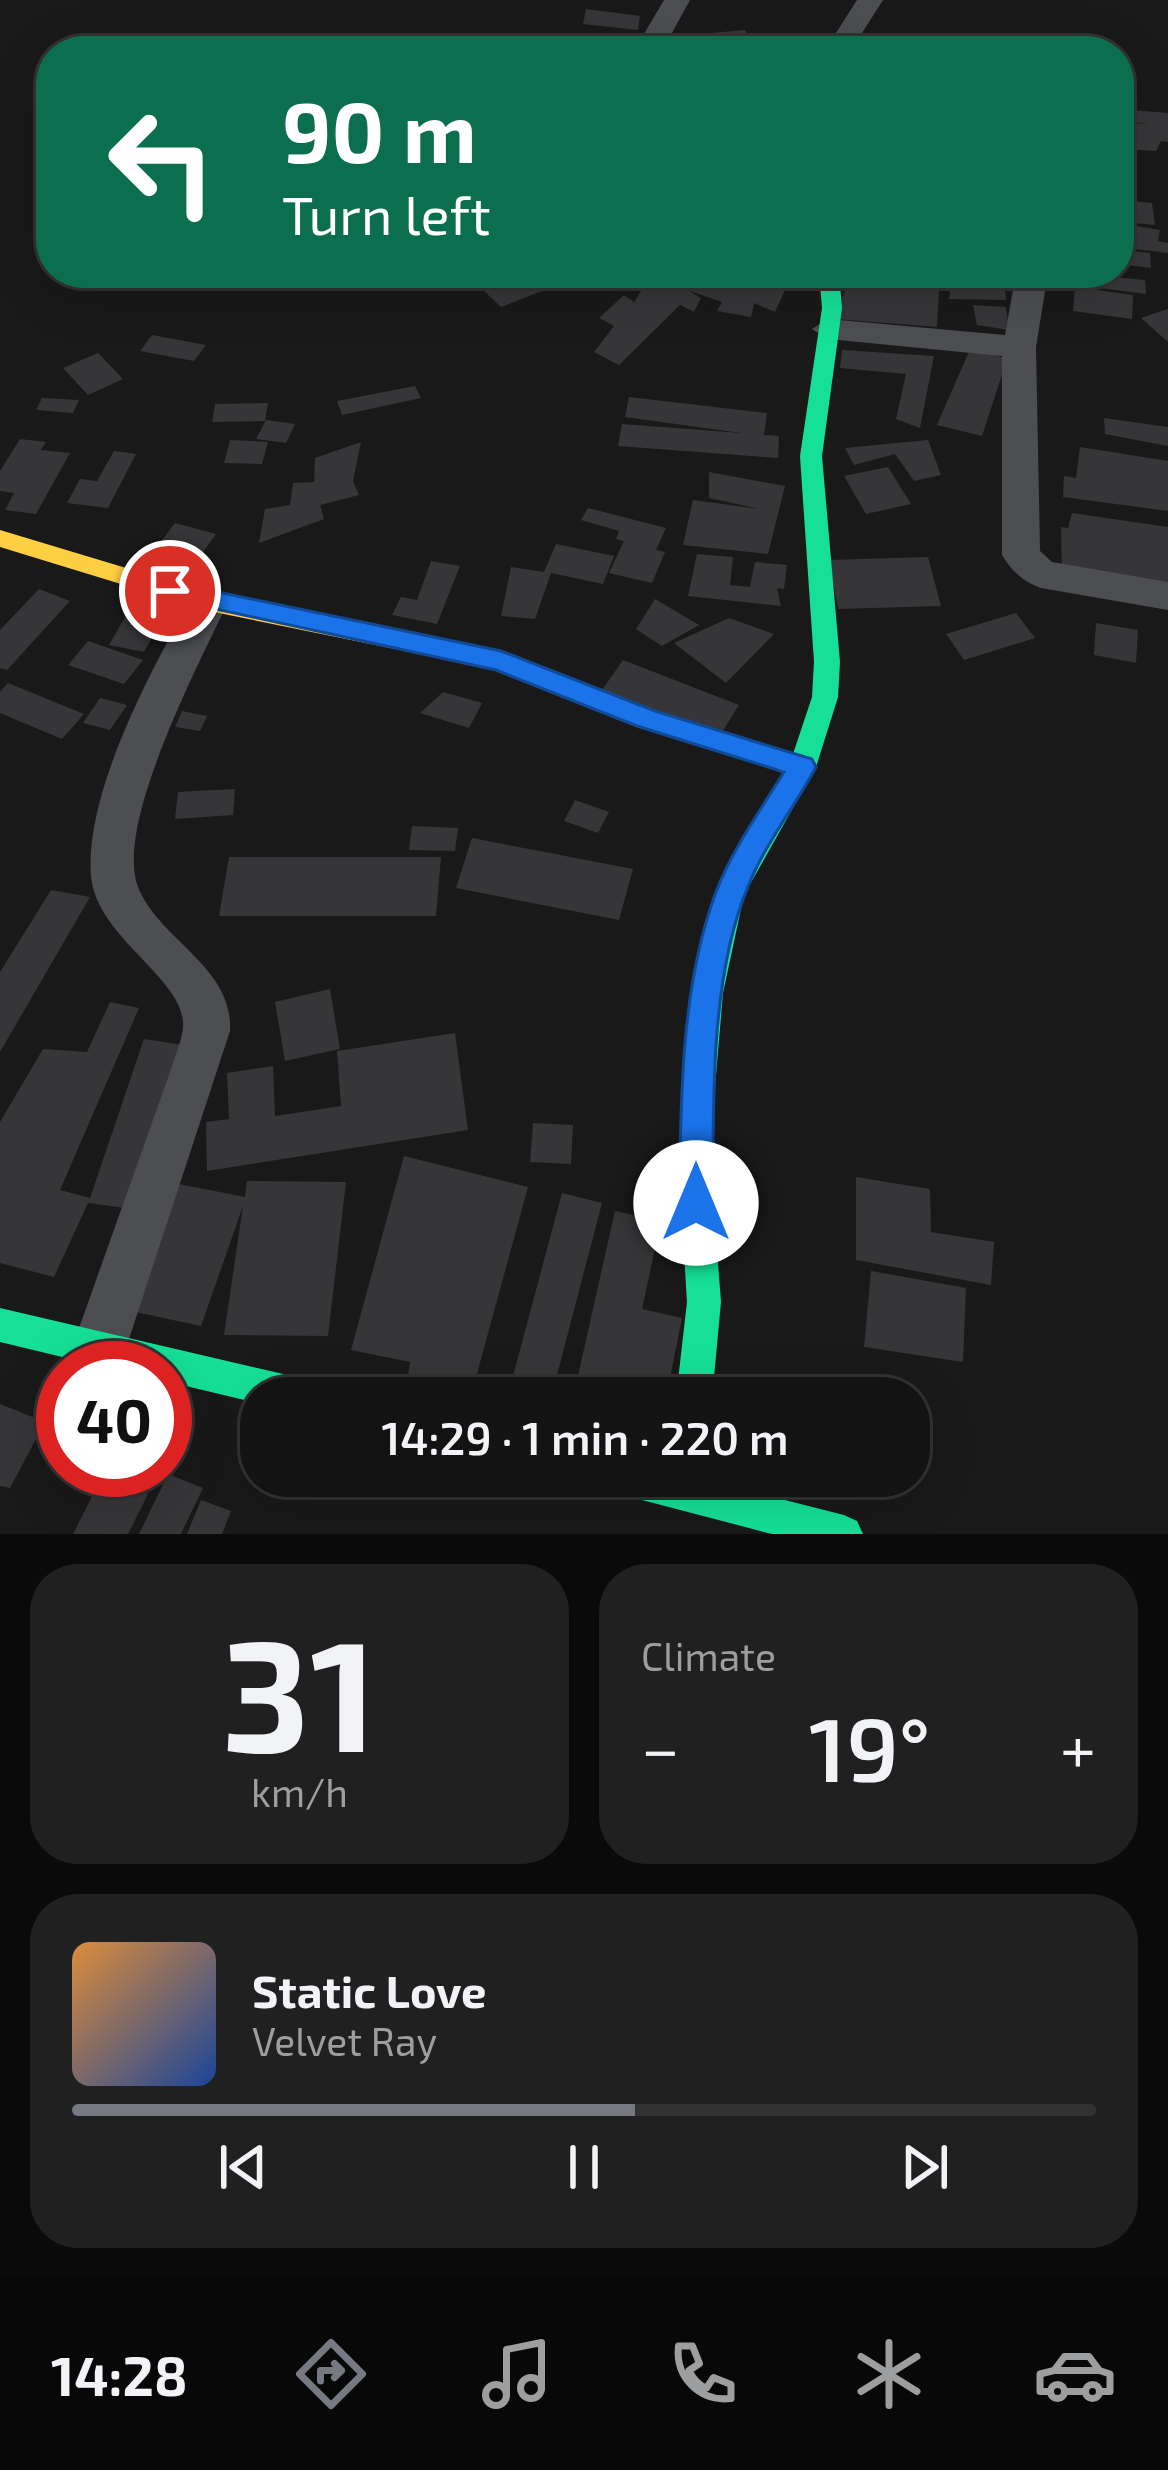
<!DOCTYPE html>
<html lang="en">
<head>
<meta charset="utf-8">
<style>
  :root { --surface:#131313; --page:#202021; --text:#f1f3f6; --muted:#9d9ea0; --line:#323233; --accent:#767982 }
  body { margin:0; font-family:"Exo 2",sans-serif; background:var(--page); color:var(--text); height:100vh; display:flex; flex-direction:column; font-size:45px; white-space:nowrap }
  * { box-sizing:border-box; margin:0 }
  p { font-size:39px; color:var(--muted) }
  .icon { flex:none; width:66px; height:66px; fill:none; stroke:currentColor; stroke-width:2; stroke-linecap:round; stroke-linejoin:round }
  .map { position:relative; height:1534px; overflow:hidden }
  .details { display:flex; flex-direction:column; gap:30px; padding:30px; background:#0a0a0a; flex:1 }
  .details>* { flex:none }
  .hud { position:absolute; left:36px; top:36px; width:1098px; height:252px; border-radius:48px; box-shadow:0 12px 48px #0002,0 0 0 3px var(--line); background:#0b6e4f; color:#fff; overflow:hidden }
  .speed { position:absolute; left:36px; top:1341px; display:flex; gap:24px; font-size:60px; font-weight:700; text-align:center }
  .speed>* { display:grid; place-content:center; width:156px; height:156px; border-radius:50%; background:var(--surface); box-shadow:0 12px 48px #0002,0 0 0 3px var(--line); line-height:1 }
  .speed .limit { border:18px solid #d22; background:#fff; color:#111 }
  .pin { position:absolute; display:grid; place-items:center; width:102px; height:102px; color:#fff; margin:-51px; border:6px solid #fff; border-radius:50%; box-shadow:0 3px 12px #0007 }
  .me { position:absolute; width:132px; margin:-66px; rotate:0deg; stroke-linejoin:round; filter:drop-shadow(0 0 9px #0008) }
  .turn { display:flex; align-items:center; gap:42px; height:252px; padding:0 48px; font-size:54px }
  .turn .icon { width:156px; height:156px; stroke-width:2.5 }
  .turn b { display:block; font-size:84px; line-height:102px }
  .big { font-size:90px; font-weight:600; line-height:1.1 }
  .details .widget { flex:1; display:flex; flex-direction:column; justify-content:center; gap:18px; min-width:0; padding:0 42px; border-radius:48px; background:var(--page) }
  .details .dial { align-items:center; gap:0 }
  .dial b { font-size:156px; line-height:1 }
  .song { display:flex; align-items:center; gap:36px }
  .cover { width:144px; height:144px; border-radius:18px; background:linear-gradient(135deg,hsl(30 70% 55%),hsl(220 70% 35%)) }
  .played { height:12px; border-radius:6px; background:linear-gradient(90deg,var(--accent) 55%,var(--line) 55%) }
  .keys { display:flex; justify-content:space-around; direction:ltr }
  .heat { display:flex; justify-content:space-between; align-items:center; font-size:66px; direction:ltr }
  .details .tiles { flex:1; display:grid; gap:30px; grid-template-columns:1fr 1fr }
  .widget:last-child { grid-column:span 2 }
  .trip { position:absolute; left:240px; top:1377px; width:690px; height:120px; border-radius:48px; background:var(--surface); box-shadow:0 12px 48px #0002,0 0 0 3px var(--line); font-weight:600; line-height:120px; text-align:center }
  .tabs { display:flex; height:192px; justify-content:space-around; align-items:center; background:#080808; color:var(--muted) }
  .tabs .icon { width:84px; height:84px }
  .tabs .active { color:var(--accent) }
  .tabs b { font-size:54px; color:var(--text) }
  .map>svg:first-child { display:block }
  .building { fill:#363639 }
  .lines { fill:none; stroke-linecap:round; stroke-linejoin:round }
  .street { fill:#4c4e52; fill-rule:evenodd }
  .fast { fill:#16e098; fill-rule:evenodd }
  .slow { fill:#ffcf43; fill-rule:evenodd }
  .route { fill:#1a73e8; stroke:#114b97; stroke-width:3 }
</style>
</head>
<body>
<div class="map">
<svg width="1168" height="1534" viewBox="0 0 1168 1534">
  <rect width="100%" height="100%" fill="#191919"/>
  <path class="building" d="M586,9L640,16L638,30L583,24Z
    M745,30L757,50L721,51L711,33Z
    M555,35L601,38L598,51H550Z
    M1119,109L1168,113V142L1161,141L1156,151L1119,149V122L1148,124L1119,120Z
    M1132,201L1152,203L1155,225L1134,223Z
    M1119,223L1160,230L1158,241L1168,243V253L1119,247Z
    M1119,250L1150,253L1151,268L1119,264Z
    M465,273H543L557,285L501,307Z
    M876,273H940L937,327L835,319L850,277L878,281Z
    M952,273L1004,280L1006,300L949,299Z
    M1070,273L1145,280L1146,294L1069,284Z
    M662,275L701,298L694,312L680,305L619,365L594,352L614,326L599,318L624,295L634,302L643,288Z
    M693,277L759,286L786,288L775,312L754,303L751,317L717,311L722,302L687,290Z
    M1075,287L1133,295L1132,319L1073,311Z
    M973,305L1006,307L1009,330L977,325Z
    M1168,309V342L1141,318Z
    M152,335L206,345L194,361L140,351Z
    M971,347L1007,359L982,436L937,425Z
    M842,350L934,356L920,428L896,419L906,374L840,368Z
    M98,353L123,379L88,395L63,368Z
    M415,386L421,398L342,415L337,401Z
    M629,397L767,413L764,435L779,436L778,458L618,446L622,424L741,433L625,417Z
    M42,398L79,400L73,413L36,410Z
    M268,403L265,421L212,422L215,404Z
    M1104,418L1168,427V446L1105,434Z
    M266,420L295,424L286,443L256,439Z
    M20,439L46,442L41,450L70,453L36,514L5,510L14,493L0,491V471Z
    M230,440L268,442L262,464L224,463Z
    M928,440L941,475L914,481L895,454L854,465L845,448Z
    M361,442L353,481L359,495L320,505L324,519L259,543L265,509L290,505L293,483L314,482L315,458Z
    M1080,447L1168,461V511L1063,497L1064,476L1076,478Z
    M114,451L136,454L108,508L67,503L80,479L97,481Z
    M888,467L911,504L866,514L844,476Z
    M709,472L785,486L768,554L683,545L693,500L760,509L709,498Z
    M588,508L666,528L656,550L665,552L652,583L609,573L624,541L616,539L619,531L581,520Z
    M1072,513L1168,527V587L1062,574L1061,527L1068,528Z
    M175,523L216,534L189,571L148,559Z
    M556,544L614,556L603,584L551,573L535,619L501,616L511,567L544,572Z
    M697,554L733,557L730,585L750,587L755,562L787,565L784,589L777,588L781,606L688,596Z
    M928,557L941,606L838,609L829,560Z
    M431,561L460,566L437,624L392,615L401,597L417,600Z
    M39,589L70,601L7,670L0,668V630Z
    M655,599L699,625L662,646L636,629Z
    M128,612L163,618L144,652L109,645Z
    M1016,613L1035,638L964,660L946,634Z
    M729,618L774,634L726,683L674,643Z
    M1096,623L1138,630L1136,663L1094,655Z
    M88,641L143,660L124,684L68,665Z
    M623,660L739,705L719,737L602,690Z
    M8,683L84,714L62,739L0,713V692Z
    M443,692L482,703L469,728L420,713Z
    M100,698L127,705L110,730L83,723Z
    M182,711L207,716L200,731L175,727Z
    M235,789L233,815L175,819L178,792Z
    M575,800L609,812L598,833L564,821Z
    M412,826L458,828L455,851L409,850Z
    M472,838L633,869L619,920L456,888Z
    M229,857H441L436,916H219Z
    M51,890L90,897L0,1052V972Z
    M330,989L340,1049L285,1061L275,1002Z
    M110,1002L139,1008L60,1190L90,1198L144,1039L210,1049L154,1212L88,1203L54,1277L0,1263V1122L43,1049L87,1052Z
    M455,1033L468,1130L207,1171L206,1122L229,1119L227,1073L273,1066L275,1116L341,1106L337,1051Z
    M533,1123L573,1125L571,1164L530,1162Z
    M404,1156L528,1187L472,1392L408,1376L410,1362L351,1350Z
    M856,1177L930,1189L931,1232L994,1242L991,1285L856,1260Z
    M247,1181L346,1182L328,1336L224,1335L243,1206L201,1326L131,1311L179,1184L245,1197Z
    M562,1193L602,1203L551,1398L509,1391Z
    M615,1211L661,1221L642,1309L682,1318L666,1398L577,1380Z
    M871,1271L966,1288L963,1362L864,1347Z
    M0,1404L45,1422L10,1488L0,1486Z
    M168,1474L203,1488L181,1534H139Z
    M103,1475L148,1494L128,1534H73Z
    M201,1500L231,1511L222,1534H187Z"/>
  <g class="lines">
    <path class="street" d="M664,0H690L662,51H634Z
      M857,0H883L862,33L860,51H832L836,33Z
      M1016,273H1048L1036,347L1040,551L1052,562L1168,582V610L1041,588C1024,582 1011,571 1002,555V356L828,339L812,329L828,319L1005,335Z
      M209,588L223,592L228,602C200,662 114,824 138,887C158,939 234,967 230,1031L127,1345L119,1364L110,1368L81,1364L73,1345L175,1058C178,1047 184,1034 183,1022C181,977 96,936 91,876C84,792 154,664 195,592Z"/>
    <path class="fast" d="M819,273H839L842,308L822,456L840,662L838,697L816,767L744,895L723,993L713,1111L711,1172L721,1302L712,1398H676L687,1302L679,1172L681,1111L693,993L716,893L785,772L638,726L497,670L465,663L461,656L474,647L501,651L655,711L793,754L812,697L814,662L800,456L822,308Z
      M0,1308L309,1380L322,1385L327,1398H261V1404L165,1381V1368H108L0,1342Z
      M601,1476H690L844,1515L857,1521L863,1534H772L619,1494L606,1489Z"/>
    <path class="slow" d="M0,530L209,593L474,647L487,656L474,665L209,611L0,547Z"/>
  </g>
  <path class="route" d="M170,582L501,651L655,711L812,759L816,767C794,808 764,845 747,889C710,979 713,1107 713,1203L708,1215L696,1219L684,1215L679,1203C681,1103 680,988 716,892C732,850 760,811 784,772L637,726L496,670L161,597L158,591Z"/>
</svg>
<div class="speed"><div class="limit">40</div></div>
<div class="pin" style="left:170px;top:591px;background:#d93025"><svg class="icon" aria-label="arrive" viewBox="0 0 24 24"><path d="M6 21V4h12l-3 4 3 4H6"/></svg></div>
<svg class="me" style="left:696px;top:1203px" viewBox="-20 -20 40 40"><circle r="19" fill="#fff"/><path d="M0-13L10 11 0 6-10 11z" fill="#1a73e8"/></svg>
<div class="trip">14:29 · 1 min · 220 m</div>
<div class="hud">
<div class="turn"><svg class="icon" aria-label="left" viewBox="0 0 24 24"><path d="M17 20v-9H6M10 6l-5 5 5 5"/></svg><div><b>90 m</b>Turn left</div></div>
</div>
</div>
<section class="details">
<div class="tiles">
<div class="widget dial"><b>31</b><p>km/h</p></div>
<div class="widget"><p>Climate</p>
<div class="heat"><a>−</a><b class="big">19°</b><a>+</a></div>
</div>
<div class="widget">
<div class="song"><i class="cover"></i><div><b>Static Love</b><p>Velvet Ray</p></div></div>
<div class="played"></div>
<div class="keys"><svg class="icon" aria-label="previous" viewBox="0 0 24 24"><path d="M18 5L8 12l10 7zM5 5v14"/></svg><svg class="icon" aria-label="pause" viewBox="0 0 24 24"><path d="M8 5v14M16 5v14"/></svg><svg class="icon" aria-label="next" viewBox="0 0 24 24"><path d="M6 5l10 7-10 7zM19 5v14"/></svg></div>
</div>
</div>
</section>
<nav class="tabs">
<b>14:28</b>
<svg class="icon active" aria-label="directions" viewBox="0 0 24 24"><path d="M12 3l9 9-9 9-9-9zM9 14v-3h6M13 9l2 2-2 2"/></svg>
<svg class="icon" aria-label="music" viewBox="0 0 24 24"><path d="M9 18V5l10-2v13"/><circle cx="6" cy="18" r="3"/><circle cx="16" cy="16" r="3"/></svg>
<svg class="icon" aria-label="phone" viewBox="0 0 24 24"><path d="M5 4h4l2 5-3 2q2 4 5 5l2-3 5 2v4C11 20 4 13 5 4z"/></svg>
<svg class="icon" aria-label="climate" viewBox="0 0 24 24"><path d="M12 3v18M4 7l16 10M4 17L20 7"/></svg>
<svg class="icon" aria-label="car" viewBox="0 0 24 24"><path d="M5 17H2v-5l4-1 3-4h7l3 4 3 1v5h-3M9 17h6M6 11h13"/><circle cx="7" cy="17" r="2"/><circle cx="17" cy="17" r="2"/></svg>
</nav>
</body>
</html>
